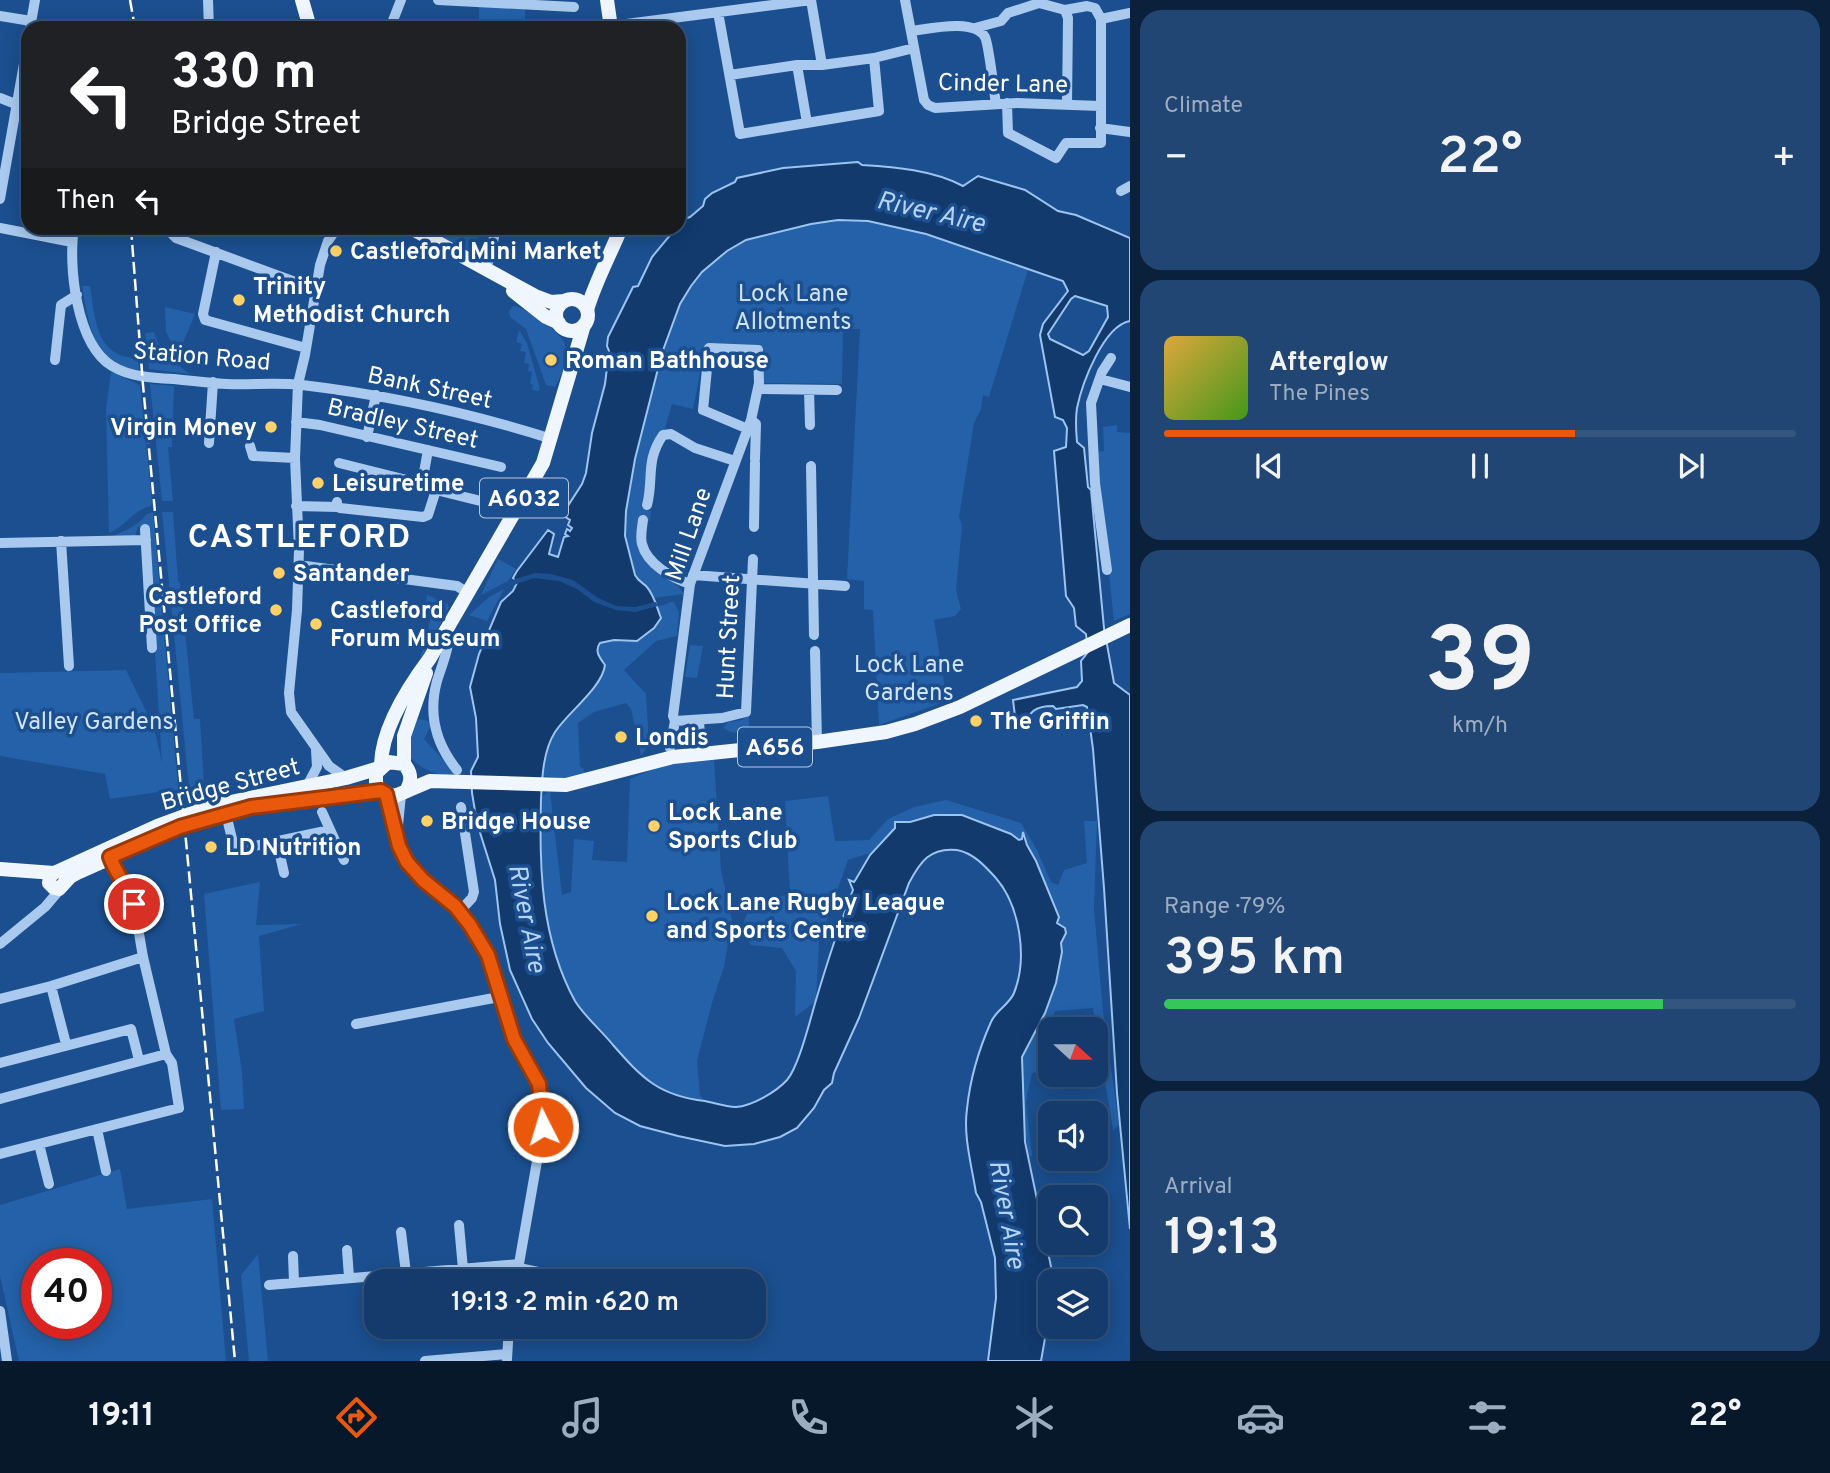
<!DOCTYPE html>
<html lang="en">
<head>
<meta charset="utf-8">
<style>
  :root { --surface:#143b6b; --page:#214673; --text:#f1f3f6; --muted:#9dadc1; --line:#33557e; --accent:#ea580c }
  body { margin:0; font-family:Overpass,sans-serif; background:var(--page); color:var(--text); height:100vh; display:flex; flex-direction:column; font-size:26px; white-space:nowrap }
  * { box-sizing:border-box; margin:0 }
  p { font-size:23px; color:var(--muted) }
  .icon { flex:none; width:38px; height:38px; fill:none; stroke:currentColor; stroke-width:2; stroke-linecap:round; stroke-linejoin:round }
  .map { position:relative; flex:1; overflow:hidden }
  .sheet { display:flex; flex-direction:column; gap:10px; padding:10px; background:#0b203b; width:700px }
  .sheet>* { flex:none }
  .top-card { position:absolute; left:21px; top:21px; width:665px; height:214px; border-radius:21px; box-shadow:0 4px 18px #0003,0 0 0 2px var(--line); background:#202124; color:#fff; overflow:hidden }
  .needle { width:46px; rotate:111deg }
  .fabs { position:absolute; left:1038px; top:1017px; display:grid; gap:14px }
  .fabs a { display:grid; place-items:center; width:70px; height:70px; border-radius:14px; background:var(--surface); box-shadow:0 4px 18px #0003,0 0 0 2px var(--line); font-size:35px }
  .speed { position:absolute; left:21px; top:1248px; display:flex; gap:14px; font-size:35px; font-weight:700; text-align:center }
  .speed>* { display:grid; place-content:center; width:91px; height:91px; border-radius:50%; background:var(--surface); box-shadow:0 4px 18px #0003,0 0 0 2px var(--line); line-height:1 }
  .speed .limit { border:10px solid #d22; background:#fff; color:#111 }
  .pin { position:absolute; display:grid; place-items:center; width:60px; height:60px; color:#fff; margin:-30px; border:4px solid #fff; border-radius:50%; box-shadow:0 2px 7px #0007 }
  .me { position:absolute; width:77px; margin:-38px; rotate:355deg; stroke-linejoin:round; filter:drop-shadow(0 0 5px #0008) }
  .turn { display:flex; align-items:center; gap:24px; height:147px; padding:0 35px; font-size:32px }
  .turn .icon { width:91px; height:91px; stroke-width:2.5 }
  .turn b { display:block; font-size:49px; line-height:60px }
  .then { display:flex; align-items:center; height:66px; padding:0 35px; background:#0003; gap:14px; font-size:26px }
  .big { font-size:52px; font-weight:600; line-height:1.1 }
  .sheet .tile { flex:1; display:flex; flex-direction:column; justify-content:center; gap:10px; min-width:0; padding:0 24px; border-radius:21px; background:var(--page) }
  .sheet .dial { align-items:center; gap:0 }
  .dial b { font-size:91px; line-height:1 }
  .song { display:flex; align-items:center; gap:21px }
  .cover { width:84px; height:84px; border-radius:10px; background:linear-gradient(135deg,hsl(40 70% 55%),hsl(100 70% 35%)) }
  .played { height:7px; border-radius:4px; background:linear-gradient(90deg,var(--accent) 65%,var(--line) 65%) }
  .keys { display:flex; justify-content:space-around; direction:ltr }
  .heat { display:flex; justify-content:space-between; align-items:center; font-size:38px; direction:ltr }
  .charge { height:10px; border-radius:5px; background:linear-gradient(90deg,#34c759 79%,var(--line) 0) }
  .trip { position:absolute; left:364px; top:1269px; width:402px; height:70px; border-radius:21px; background:var(--surface); box-shadow:0 4px 18px #0003,0 0 0 2px var(--line); font-weight:600; line-height:70px; text-align:center }
  .menu { display:flex; height:112px; justify-content:space-around; align-items:center; background:#08182b; color:var(--muted) }
  .menu .icon { width:49px; height:49px }
  .menu .on { color:var(--accent) }
  .menu b { font-size:32px; color:var(--text) }
  main { display:flex; flex:1; min-height:0 }
  .map>svg:first-child { display:block }
  .green { fill:#2461a8; fill-rule:evenodd }
  .water { fill:#123a6d; stroke:#9cc4f0; stroke-width:2; fill-rule:evenodd }
  .pier { fill:#1b4f8f }
  .lines { fill:none; stroke-linecap:round; stroke-linejoin:round }
  .minor { stroke:#a9c9ee; stroke-width:10 }
  .major { stroke:#f0f6ff; stroke-width:14 }
  .rail { stroke:#fff; stroke-width:2.5; stroke-dasharray:12 5; stroke-linecap:butt }
  .route-casing { stroke:#983908; stroke-width:18 }
  .route { stroke:#ea580c; stroke-width:12 }
  .poi-dot { fill:#ffd166; stroke:#1b4f8f; stroke-width:2.5 }
  .labels { text-anchor:middle; stroke-width:7; stroke-linejoin:round; paint-order:stroke }
  .shield { fill:#1b4f8f; stroke:#bbcadd; stroke-width:2 }
  .shield-label { font-size:23px; font-weight:bold; fill:#fff }
  .street-label { font-size:24px; fill:#fff; stroke:#1b4f8f }
  .poi-label { font-size:24px; font-weight:bold; fill:#fff; stroke:#1b4f8f; text-anchor:start }
  .park-label { font-size:24px; fill:#cfe3fa; stroke:#1b4f8f }
  .water-label { font-size:26px; font-style:italic; fill:#b5d3f5; stroke:#1b4f8f }
  .district-label { font-size:32px; font-weight:bold; letter-spacing:2px; fill:#fff; stroke:#1b4f8f }
</style>
</head>
<body>
<main>
<div class="map">
<svg width="1130" height="1361" viewBox="0 0 1130 1361">
  <rect width="100%" height="100%" fill="#1b4f8f"/>
  <path class="green" d="M479,2L525,5V28H479Z
    M838,220C905,221 966,247 1028,270L989,397L983,395L981,409L974,423L959,517L962,526L956,590L961,609L955,616L934,620L947,701L879,725L873,610L864,609V581L847,579L860,329H843L842,384L759,383L758,350L705,348L693,409L672,404L665,428L653,448L641,508L651,511L650,521L640,518L639,538L662,575L678,586L684,594L654,598L644,584L637,579C631,565 626,548 625,532C625,492 637,451 647,411C656,375 663,337 680,304C688,288 699,273 713,262C747,232 794,226 838,220Z
    M424,228H479L475,252L459,247Z
    M82,286H90C95,316 95,358 138,358L139,370C93,365 89,324 82,286Z
    M513,306C524,305 562,333 565,344C569,355 561,377 555,387L546,385L526,329L510,317L509,311Z
    M165,307L195,314L183,343L176,351L166,332Z
    M519,330L527,343L540,389L539,391L532,390L533,385L530,384L532,372L528,371L529,364L524,363L526,352L520,351L522,344L516,342Z
    M154,332C160,353 174,362 190,374L149,369L145,333Z
    M111,372L140,385L152,502L151,506C133,510 126,526 109,533L106,408Z
    M150,384L174,386L172,447H168L173,501H162Z
    M1117,425V432L1130,433V614L1114,621L1096,452L1104,451L1103,427Z
    M153,512L180,809L169,811L166,791L110,799L105,774L0,756V673L126,670L154,727L162,763L147,526L138,527L135,536L115,538V535C129,529 138,525 147,514Z
    M162,512H173L178,581L180,583L194,719H200L205,802L190,798Z
    M498,559L516,569L508,581L481,595Z
    M504,589L487,621L469,615L489,597Z
    M427,595L447,603L449,607L424,655L420,656L426,643L432,606L426,605Z
    M671,602H674L679,612L677,636L656,641L624,670L646,694L649,744L641,756L631,709L626,703L594,712L578,723L580,767L583,768L586,775L564,778L543,776C545,765 545,753 549,743C563,713 594,696 605,665L598,657V645C607,638 616,642 627,641C640,641 654,628 661,618L657,607Z
    M690,645L703,646L697,678L685,677Z
    M749,713V735L731,732L723,728L728,722L742,720Z
    M418,719L428,721L431,725L424,739L453,770L454,777C437,776 417,768 407,753L411,724Z
    M714,760L721,870L732,920L724,967L712,1003L697,1061L700,1095L704,1101C649,1099 617,1048 582,1012C539,947 542,872 541,797L550,791L562,895L571,892L574,839L594,841L592,860L627,862L630,779L665,764Z
    M828,796L835,841L869,840L888,819L914,807L946,800L1021,823L1037,850L1051,882L1058,885L1064,870L1087,863L1084,821H1097L1094,909L1103,1011L1119,1125L1113,1130L1093,1008L1055,1011C1051,1027 1039,1047 1042,1062L1050,1069L1032,1073L1026,1102L1032,1156L1028,1157L1023,1106L1022,1057L1045,1013L1056,983L1062,953L1061,943L1066,935C1049,914 1047,885 1037,861C1032,851 1027,846 1026,835L1023,833L1022,839L1019,840C1005,830 974,817 956,814C943,812 908,819 896,825L895,828L873,852L848,860L819,942L816,1001L795,1017L796,971L782,948L751,945L741,930L751,903L790,894L785,801Z
    M260,882L256,925L302,924L259,936L264,1011L234,1019L242,1072L244,1109L221,1110L204,894Z
    M120,1169L127,1209L212,1199L226,1361H19L0,1276V1205ZM37,1264H96V1323H37Z
    M258,1254L268,1361H249L241,1275Z"/>
  <path class="water" d="M858,162L862,165C895,167 933,170 963,186L978,176L1025,190L1058,211L1076,215L1130,238V321C1103,326 1082,384 1077,408C1075,420 1076,430 1077,442L1084,448L1088,487L1091,490L1104,628L1114,683L1130,695V1229L1117,1093L1104,888L1093,749L1090,727L1083,726L1082,720L1088,718L1087,707L1083,705L1056,709L1053,706C1036,706 1028,711 1025,728L1019,729L1016,724L1013,700L1077,687L1082,681L1081,661L1088,652L1086,634L1076,626L1074,608L1066,596L1054,451L1066,447L1067,428L1063,420L1055,417L1040,335L1043,324L1068,291L1063,281L926,234L868,221L838,220L811,224L746,240L727,251L702,272L691,286L680,304L662,353L635,459L626,511L625,536L635,575C638,581 643,583 646,586C654,594 657,608 661,618L654,628L637,641L614,640L600,643C594,651 600,658 605,665C602,688 568,712 555,732C543,751 542,778 541,799C539,868 541,939 575,1001C585,1017 601,1030 613,1045C642,1078 659,1096 705,1101C715,1103 725,1107 736,1107C752,1106 776,1092 787,1080C799,1066 810,1020 816,1000C827,963 839,926 853,890L849,880L854,882L856,879L870,855L895,828V822H910L934,815H962L1011,834L1019,840L1022,839L1023,832L1027,845L1036,861L1059,917L1057,923L1065,928L1066,933L1061,943L1062,952L1056,983L1045,1013L1022,1057L1025,1142L1054,1281H1050V1310L1041,1361H988L996,1298L995,1258L981,1202L976,1193C972,1167 963,1136 967,1109C970,1079 979,1049 991,1022C996,1010 1009,1005 1014,993C1028,958 1020,905 995,877C984,865 973,853 957,850C930,847 920,862 909,883L859,1018L834,1073L832,1083L824,1090L814,1108L797,1128L780,1137L754,1144L725,1146L678,1136L640,1126L615,1113L586,1088L548,1043L532,1019L510,970L500,924L495,880L477,823L472,793L471,771L478,757L476,718L470,687L479,654L501,602L513,591L517,583L513,578L517,571L548,530L554,534L549,554L558,557L564,537L568,536L565,534L567,529L570,531L572,528L568,525L570,520L562,515L582,484L586,473L592,433L605,384L609,351L607,346L608,337L633,287L638,286L652,257L676,228H679L684,219L690,217L703,206L705,199L712,193L735,182L737,178L783,168ZM1075,296L1107,306L1108,317L1089,351L1083,355L1050,339L1048,334L1071,299Z"/>
  <path class="pier" d="M535,573L551,574L573,580L598,598L616,606L635,607L656,602L658,606L635,612L616,610L594,602L577,589L559,581L534,578L514,585L512,580Z"/>
  <g class="lines">
    <path class="minor" d="M208,0L209,28
      M438,0L574,7
      M905,0L924,100L928,105L935,108L1017,103L1100,106
      M718,12L740,134L879,111L874,58
      M0,16L31,21
      M1101,19L1130,13
      M611,26L811,0
      M30,28L35,0
      M390,28L401,0
      M975,28L1001,21L1008,13L1039,3L1065,10L1068,18L1067,105
      M911,31C929,29 974,18 985,37C989,45 994,92 996,104
      M797,65L807,123
      M822,65L874,58L914,48
      M730,75L797,65H822L811,0
      M0,98L28,109
      M1007,103L1008,133L1056,158L1066,143H1101V19L1095,8L1087,6L1065,10
      M1100,128L1130,132
      M1121,191L1130,186
      M0,199L28,41
      M0,228L72,242
      M74,228C68,265 76,344 112,366C130,377 153,378 174,379C192,381 210,383 227,384C252,385 277,382 302,385C387,395 470,413 552,439
      M172,228V234L176,238L298,283L316,287
      M337,228L328,241L320,265L305,355L298,384L295,458L299,550L297,610L289,693L291,712L329,766L346,778
      M216,252L203,314L205,320L306,348
      M485,268L489,260L496,228
      M55,360L61,305L77,295
      M1100,379L1130,387
      M758,389L837,390
      M809,390L810,425
      M751,420L756,424L755,459
      M296,422L320,425L501,467
      M367,437L376,395
      M209,443L213,382
      M250,446L253,456L295,458
      M339,463L411,481L423,478L427,485L436,490L517,510
      M811,466L814,635
      M423,478L428,450
      M337,502V506L340,508L423,517L428,515L436,490
      M647,505C654,479 645,461 663,435L671,434L695,448L735,461
      M296,506L338,507
      M643,520C642,528 640,537 642,544C647,564 672,578 690,584
      M754,527L755,463
      M145,529L152,648
      M61,541L69,666
      M0,543L146,540
      M298,565L457,586L468,593
      M1107,570L1095,483L1091,403L1102,372L1111,358
      M693,575L845,586
      M449,627C450,647 443,662 437,681C428,714 436,744 457,770
      M815,651L817,742
      M699,720L701,754
      M675,721L722,718L746,712L753,559
      M670,748L675,721L673,716L690,584L751,420L759,383L758,350L709,348L703,410L748,429
      M307,786L317,767L316,750
      M386,795L397,832L399,846L407,862L423,880L455,906L481,942L488,955L515,1039L539,1084L543,1127L516,1281
      M322,812L344,860
      M226,814L233,843L241,849L330,830
      M398,825L401,795
      M277,842L284,873
      M459,912L472,898L474,892L461,807
      M0,944L45,907L62,887
      M51,986L65,1040
      M0,999L51,986L143,957
      M356,1024L499,997
      M0,1063L131,1029L139,1060
      M0,1099L166,1054
      M97,1129L106,1171
      M39,1144L49,1184
      M0,1154L179,1108L172,1063L166,1054L143,957L134,904L129,889L113,866L111,852
      M459,1225L463,1269
      M401,1232L406,1273
      M347,1250L349,1277
      M293,1256L294,1282
      M519,1268L557,1276
      M269,1285L519,1264
      M0,1311L7,1361
      M507,1359L509,1326
      M425,1361L507,1354"/>
    <path class="major" d="M302,0L310,28
      M607,0L611,28
      M411,228L535,296L551,302L564,301
      M513,291L546,317L559,323
      M556 315a16 16 0 1 1 32 0a16 16 0 1 1-32 0Z
      M587,310C595,282 610,255 621,228
      M404,764V736L426,673
      M381,766C381,730 409,686 430,658L543,463L584,325
      M379,768L346,778L226,803L195,812L157,826L54,873L50,876L49,883L54,888L59,889L70,877L79,872L180,827L251,807L381,791
      M406,791C412,781 412,773 404,764L388,762L376,773V784L384,794L395,796L430,781L566,785L673,757L817,742L886,732L915,724L960,707L1130,625
      M0,869L54,873"/>
    <path class="rail" d="M130,0L135,28
      M131,228L143,385L235,1361"/>
  </g>
  <g class="lines">
    <defs>
      <path id="route" d="M134,904C128,887 116,874 110,857L180,827L251,807L381,791L386,794L399,846L407,862L423,880L455,906L470,925L488,955L514,1039L539,1084L543,1127"/>
    </defs>
    <use href="#route" class="route-casing"/>
    <use href="#route" class="route"/>
  </g>
  <g class="poi-dot">
    <circle cx="336" cy="251" r="7"/>
    <circle cx="239" cy="300" r="7"/>
    <circle cx="551" cy="360" r="7"/>
    <circle cx="271" cy="427" r="7"/>
    <circle cx="318" cy="483" r="7"/>
    <circle cx="279" cy="573" r="7"/>
    <circle cx="276" cy="610" r="7"/>
    <circle cx="316" cy="624" r="7"/>
    <circle cx="976" cy="721" r="7"/>
    <circle cx="621" cy="737" r="7"/>
    <circle cx="427" cy="821" r="7"/>
    <circle cx="654" cy="826" r="7"/>
    <circle cx="211" cy="847" r="7"/>
    <circle cx="652" cy="916" r="7"/>
  </g>
  <g class="labels">
    <g class="shield">
      <rect x="480" y="478.5" width="88" height="39" rx="5"/>
      <rect x="738" y="727.5" width="74" height="39" rx="5"/>
    </g>
    <g class="shield-label">
      <text x="524" y="506">A6032</text>
      <text x="775" y="755">A656</text>
    </g>
    <g class="street-label">
      <text transform="translate(1003 83) rotate(1)" y="8">Cinder Lane</text>
      <text transform="translate(202 356) rotate(5)" y="8">Station Road</text>
      <text transform="translate(430 387) rotate(12)" y="8">Bank Street</text>
      <text transform="translate(403 423) rotate(13)" y="8">Bradley Street</text>
      <text transform="translate(688 534) rotate(-71)" y="8">Mill Lane</text>
      <text transform="translate(728 637) rotate(-87)" y="8">Hunt Street</text>
      <text transform="translate(230 784) rotate(-15)" y="8">Bridge Street</text>
    </g>
    <g class="poi-label">
      <text x="350" y="259">Castleford Mini Market</text>
      <text x="253" y="294">Trinity<tspan x="253" dy="28">Methodist Church</tspan></text>
      <text x="565" y="368">Roman Bathhouse</text>
      <text x="257" y="435" text-anchor="end">Virgin Money</text>
      <text x="332" y="491">Leisuretime</text>
      <text x="293" y="581">Santander</text>
      <text x="262" y="604" text-anchor="end">Castleford<tspan x="262" dy="28">Post Office</tspan></text>
      <text x="330" y="618">Castleford<tspan x="330" dy="28">Forum Museum</tspan></text>
      <text x="990" y="729">The Griffin</text>
      <text x="635" y="745">Londis</text>
      <text x="668" y="820">Lock Lane<tspan x="668" dy="28">Sports Club</tspan></text>
      <text x="441" y="829">Bridge House</text>
      <text x="225" y="855">LD Nutrition</text>
      <text x="666" y="910">Lock Lane Rugby League<tspan x="666" dy="28">and Sports Centre</tspan></text>
    </g>
    <g class="park-label">
      <text x="793" y="301">Lock Lane<tspan x="793" dy="28">Allotments</tspan></text>
      <text x="909" y="672">Lock Lane<tspan x="909" dy="28">Gardens</tspan></text>
      <text x="94" y="729">Valley Gardens</text>
    </g>
    <g class="water-label">
      <text transform="translate(931 211) rotate(13)" y="9">River Aire</text>
      <text transform="translate(528 918) rotate(79)" y="9">River Aire</text>
      <text transform="translate(1008 1214) rotate(80)" y="9">River Aire</text>
    </g>
    <g class="district-label">
      <text x="300" y="547">CASTLEFORD</text>
    </g>
  </g>
</svg>
<div class="fabs">
<a><svg class="needle" viewBox="-14 -14 28 28"><path d="M0-13l5 13h-10z" fill="#e53935"/><path d="M0 13l5-13h-10z" fill="#9dadc1"/></svg></a>
<a><svg class="icon" aria-label="sound" viewBox="0 0 24 24"><path d="M4 9h4l5-4v14l-5-4H4zM17 9q2 3 0 6"/></svg></a>
<a><svg class="icon" aria-label="search" viewBox="0 0 24 24"><circle cx="10" cy="10" r="6"/><path d="M15 15l6 6"/></svg></a>
<a><svg class="icon" aria-label="layers" viewBox="0 0 24 24"><path d="M12 4l9 5-9 5-9-5zM3 14l9 5 9-5"/></svg></a>
</div>
<div class="speed"><div class="limit">40</div></div>
<div class="pin" style="left:134px;top:904px;background:#d93025"><svg class="icon" aria-label="arrive" viewBox="0 0 24 24"><path d="M6 21V4h12l-3 4 3 4H6"/></svg></div>
<svg class="me" style="left:543px;top:1127px" viewBox="-20 -20 40 40"><circle r="17" fill="#ea580c" stroke="#fff" stroke-width="3"/><path d="M0-11L8 9 0 5-8 9z" fill="#fff"/></svg>
<div class="trip">19:13 · 2 min · 620 m</div>
<div class="top-card">
<div class="turn"><svg class="icon" aria-label="left" viewBox="0 0 24 24"><path d="M17 20v-9H6M10 6l-5 5 5 5"/></svg><div><b>330 m</b>Bridge Street</div></div>
<div class="then">Then<svg class="icon" aria-label="left" viewBox="0 0 24 24"><path d="M17 20v-9H6M10 6l-5 5 5 5"/></svg></div>
</div>
</div>
<section class="sheet">
<div class="tile"><p>Climate</p>
<div class="heat"><a>−</a><b class="big">22°</b><a>+</a></div>
</div>
<div class="tile">
<div class="song"><i class="cover"></i><div><b>Afterglow</b><p>The Pines</p></div></div>
<div class="played"></div>
<div class="keys"><svg class="icon" aria-label="previous" viewBox="0 0 24 24"><path d="M18 5L8 12l10 7zM5 5v14"/></svg><svg class="icon" aria-label="pause" viewBox="0 0 24 24"><path d="M8 5v14M16 5v14"/></svg><svg class="icon" aria-label="next" viewBox="0 0 24 24"><path d="M6 5l10 7-10 7zM19 5v14"/></svg></div>
</div>
<div class="tile dial"><b>39</b><p>km/h</p></div>
<div class="tile"><p>Range · 79%</p><b class="big">395 km</b><div class="charge"></div></div>
<div class="tile"><p>Arrival</p><b class="big">19:13</b></div>
</section>
</main>
<nav class="menu">
<b>19:11</b>
<svg class="icon on" aria-label="directions" viewBox="0 0 24 24"><path d="M12 3l9 9-9 9-9-9zM9 14v-3h6M13 9l2 2-2 2"/></svg>
<svg class="icon" aria-label="music" viewBox="0 0 24 24"><path d="M9 18V5l10-2v13"/><circle cx="6" cy="18" r="3"/><circle cx="16" cy="16" r="3"/></svg>
<svg class="icon" aria-label="phone" viewBox="0 0 24 24"><path d="M5 4h4l2 5-3 2q2 4 5 5l2-3 5 2v4C11 20 4 13 5 4z"/></svg>
<svg class="icon" aria-label="climate" viewBox="0 0 24 24"><path d="M12 3v18M4 7l16 10M4 17L20 7"/></svg>
<svg class="icon" aria-label="car" viewBox="0 0 24 24"><path d="M5 17H2v-5l4-1 3-4h7l3 4 3 1v5h-3M9 17h6M6 11h13"/><circle cx="7" cy="17" r="2"/><circle cx="17" cy="17" r="2"/></svg>
<svg class="icon" aria-label="filters" viewBox="0 0 24 24"><path d="M4 7h16M4 17h16"/><circle cx="9" cy="7" r="2"/><circle cx="15" cy="17" r="2"/></svg>
<b>22°</b>
</nav>
</body>
</html>
